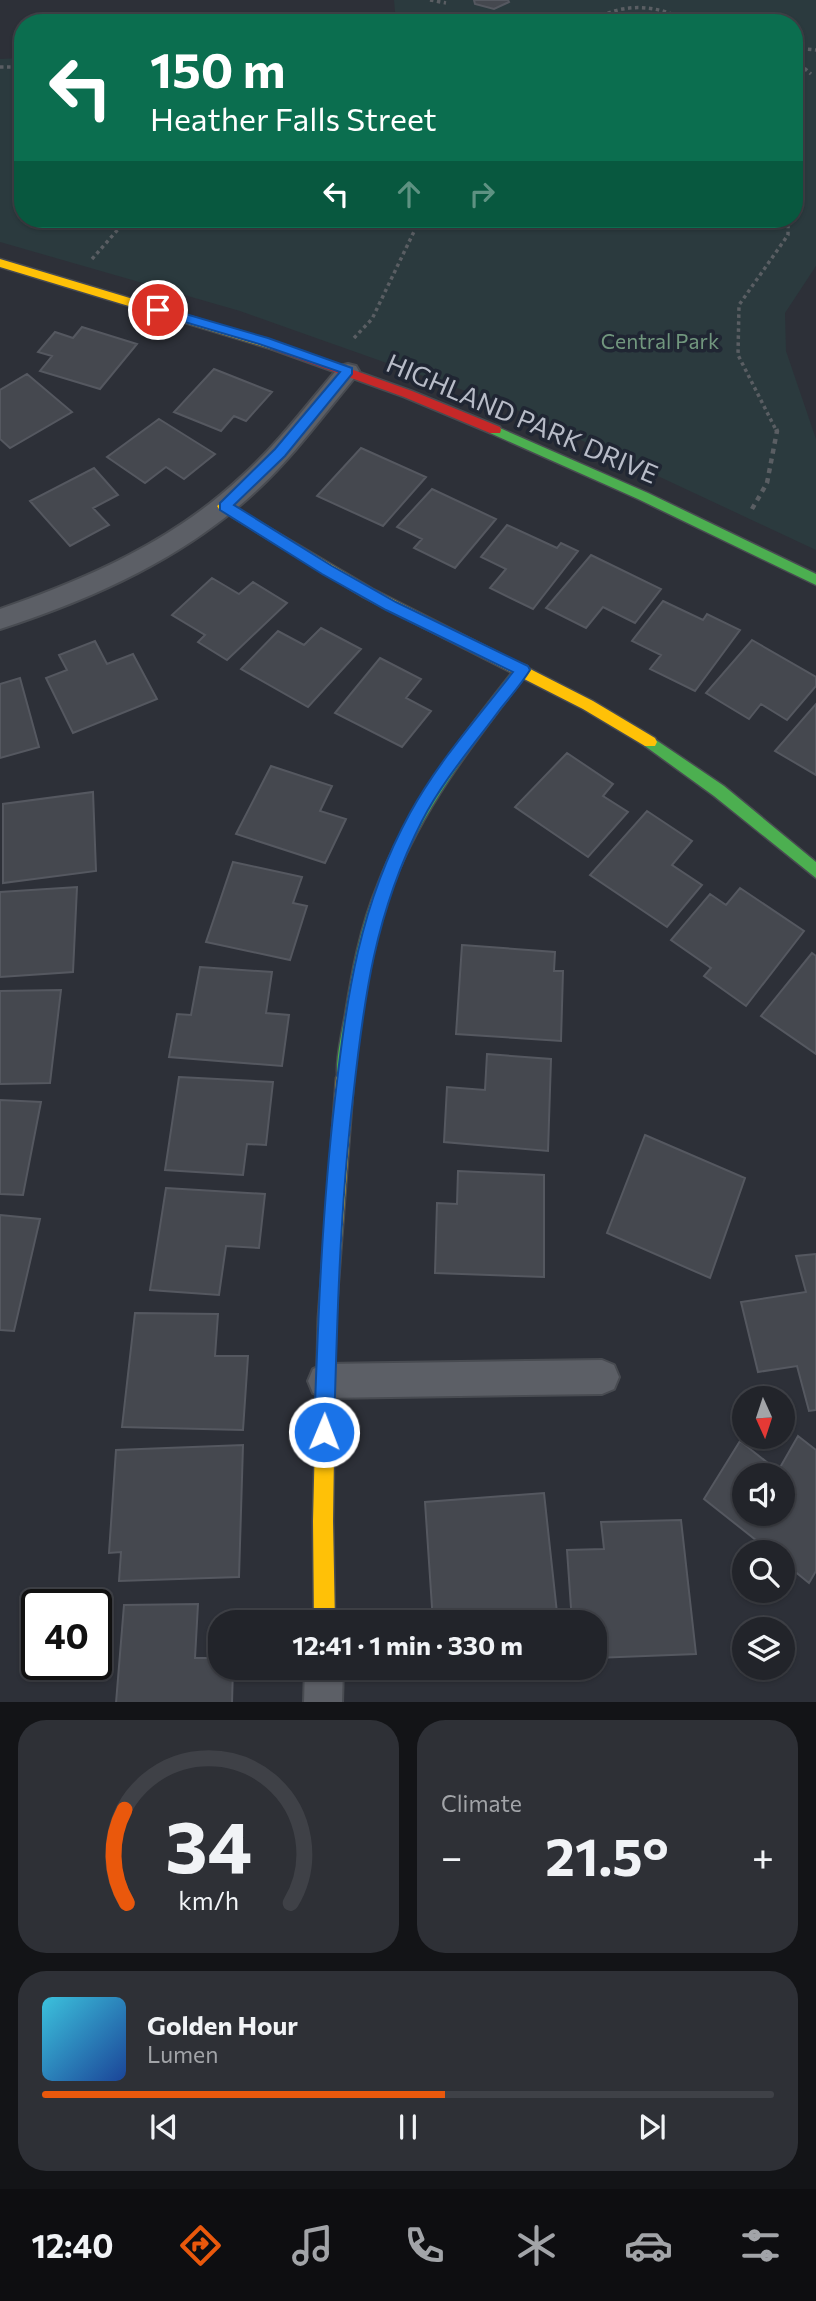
<!DOCTYPE html>
<html lang="en">
<head>
<meta charset="utf-8">
<style>
  :root { --surface:#22242a; --page:#2e3036; --text:#f1f3f6; --muted:#a2a4a8; --line:#3f4147; --accent:#ea580c }
  body { margin:0; font-family:Commissioner,sans-serif; background:var(--page); color:var(--text); height:100vh; display:flex; flex-direction:column; font-size:26px; white-space:nowrap }
  * { box-sizing:border-box; margin:0 }
  p { font-size:23px; color:var(--muted) }
  .icon { flex:none; width:38px; height:38px; fill:none; stroke:currentColor; stroke-width:2; stroke-linecap:round; stroke-linejoin:round }
  .map { position:relative; height:1702px; overflow:hidden }
  .panel { display:flex; flex-direction:column; gap:18px; padding:18px; background:#131417; flex:1 }
  .panel>* { flex:none }
  .hud { position:absolute; left:14px; top:14px; width:789px; height:214px; border-radius:28px; box-shadow:0 2px 5px #0004,0 0 0 2px var(--line); background:#0b6e4f; color:#fff; overflow:hidden }
  .needle { width:46px; rotate:177deg }
  .tools { position:absolute; left:732px; top:1386px; display:grid; gap:14px }
  .tools a { display:grid; place-items:center; width:63px; height:63px; border-radius:50%; background:var(--surface); box-shadow:0 2px 5px #0004,0 0 0 2px var(--line); font-size:35px }
  .speed { position:absolute; left:21px; top:1589px; display:flex; gap:14px; font-size:35px; font-weight:700; text-align:center }
  .speed>* { display:grid; place-content:center; width:91px; height:91px; border-radius:50%; background:var(--surface); box-shadow:0 2px 5px #0004,0 0 0 2px var(--line); line-height:1 }
  .speed .limit { border:4px solid #111; border-radius:10px; background:#fff; color:#111 }
  .pin { position:absolute; display:grid; place-items:center; width:60px; height:60px; color:#fff; margin:-30px; border:4px solid #fff; border-radius:50%; box-shadow:0 2px 7px #0007 }
  .me { position:absolute; width:77px; margin:-38px; rotate:1deg; stroke-linejoin:round; filter:drop-shadow(0 0 5px #0008) }
  .turn { display:flex; align-items:center; gap:24px; height:147px; padding:0 21px; font-size:32px }
  .turn .icon { width:91px; height:91px; stroke-width:2.5 }
  .turn b { display:block; font-size:49px; line-height:60px }
  .lanes { display:flex; align-items:center; height:66px; padding:0 21px; background:#0003; justify-content:center; gap:35px; direction:ltr }
  .lanes .off { opacity:.35 }
  .big { font-size:52px; font-weight:700; line-height:1.1 }
  .panel .widget { flex:1; display:flex; flex-direction:column; justify-content:center; gap:10px; min-width:0; padding:0 24px; border-radius:28px; background:var(--page) }
  .panel .dial { align-items:center; gap:0 }
  .dial svg { height:182px; overflow:visible; fill:none; stroke:var(--line); stroke-width:7; stroke-linecap:round; text-anchor:middle }
  .dial text { fill:var(--text); stroke:none }
  .song { display:flex; align-items:center; gap:21px }
  .cover { width:84px; height:84px; border-radius:10px; background:linear-gradient(135deg,hsl(190 70% 55%),hsl(220 70% 35%)) }
  .played { height:7px; border-radius:4px; background:linear-gradient(90deg,var(--accent) 55%,var(--line) 55%) }
  .keys { display:flex; justify-content:space-around; direction:ltr }
  .heat { display:flex; justify-content:space-between; align-items:center; font-size:38px; direction:ltr }
  .panel .tiles { flex:1; display:grid; gap:18px; grid-template-columns:1fr 1fr }
  .widget:last-child { grid-column:span 2 }
  .trip { position:absolute; left:208px; top:1610px; width:399px; height:70px; border-radius:28px; background:var(--surface); box-shadow:0 2px 5px #0004,0 0 0 2px var(--line); font-weight:700; line-height:70px; text-align:center }
  .dock { display:flex; height:112px; justify-content:space-around; align-items:center; background:#0e0e11; color:var(--muted) }
  .dock .icon { width:49px; height:49px }
  .dock .on { color:var(--accent) }
  .dock b { font-size:32px; color:var(--text) }
  .map>svg:first-child { display:block }
  .green { fill:#2b3a3e }
  .building { fill:#45484f; stroke:#555860; stroke-width:2; fill-rule:evenodd }
  .lines { fill:none; stroke-linecap:round; stroke-linejoin:round }
  .street-casing { stroke:#484b51; stroke-width:4 }
  .fast-casing { stroke:#484b51; stroke-width:3 }
  .slow-casing { stroke:#484b51; stroke-width:3 }
  .jam-casing { stroke:#484b51; stroke-width:3 }
  .path-far1 { stroke:#5a5e63; stroke-width:3.5; stroke-dasharray:3.5 3.5; stroke-linecap:butt }
  .path { stroke:#5a5e63; stroke-width:4.5; stroke-dasharray:5 5; stroke-linecap:butt }
  .street { fill:#5c5f66; fill-rule:evenodd }
  .fast { fill:#4caf50; fill-rule:evenodd }
  .slow { fill:#ffc107; fill-rule:evenodd }
  .jam { fill:#c62828; fill-rule:evenodd }
  .route { fill:#1a73e8; stroke:#114b97; stroke-width:2 }
  .labels { text-anchor:middle; stroke-width:7; stroke-linejoin:round; paint-order:stroke }
  .far-park-label { font-size:21px; fill:#71977e; stroke:#202633 }
  .street-label { font-size:26px; fill:#b8bcc8; stroke:#202633 }
</style>
</head>
<body>
<div class="map">
<svg width="816" height="1703" viewBox="0 0 816 1703">
  <rect width="100%" height="100%" fill="#2d3038"/>
  <path class="green" d="M394,0H816V266L785,313L786,351L816,439V550L508,406L240,311L0,242V59L23,58V219H794V23H396Z"/>
  <path class="building" d="M474,0H508L509,2L494,9L475,4Z
    M82,327L137,344L100,389L40,371L52,356L38,352L55,332L73,338Z
    M214,369L272,392L246,421L234,416L221,431L174,412Z
    M27,374L72,412L10,448L0,439V390Z
    M159,419L215,454L184,479L166,467L145,483L107,457Z
    M361,448L426,477L383,526L317,496Z
    M94,468L118,495L93,508L109,525L70,546L30,501Z
    M432,489L496,519L455,568L414,548L422,539L397,527Z
    M507,525L557,548L561,543L578,551L533,609L490,588L506,569L481,557Z
    M591,555L661,589L635,623L603,607L586,628L546,608Z
    M212,578L239,594L253,582L287,603L227,660L198,642L205,635L172,615Z
    M663,601L703,620L707,614L740,630L695,691L650,669L661,655L632,641Z
    M321,628L361,649L308,707L241,669L278,631L304,645Z
    M752,640L816,677V686L787,720L761,704L749,719L706,693Z
    M95,641L107,664L133,654L157,699L73,733L46,678L67,670L59,655Z
    M380,658L421,679L406,698L431,711L402,747L335,713Z
    M20,678L39,747L0,758V684Z
    M816,704V775L775,751Z
    M567,753L613,784L603,796L628,812L588,857L515,807Z
    M271,766L332,786L320,811L346,819L325,863L236,834Z
    M93,792L96,871L3,883V804Z
    M647,811L692,841L672,865L702,885L667,927L590,875Z
    M233,862L302,877L293,903L307,906L290,960L206,942Z
    M77,887L73,972L0,977V892Z
    M740,888L804,931L746,1006L704,976L711,968L671,940L710,894L726,905Z
    M462,945L555,952L554,971H563L561,1041L456,1034Z
    M812,953L816,956V1054L761,1016Z
    M200,967L272,972L266,1013L289,1015L282,1066L169,1057L177,1014L191,1015Z
    M61,990L50,1083L0,1084V991Z
    M487,1054L551,1059L548,1151L444,1142L447,1087L485,1090Z
    M179,1077L273,1082L266,1145L247,1144L243,1175L165,1170Z
    M0,1100L41,1102L23,1195L0,1194Z
    M645,1135L745,1178L710,1278L607,1233Z
    M458,1171L544,1175V1277L435,1273L437,1203L457,1204Z
    M166,1188L265,1194L259,1248L226,1246L219,1295L150,1290Z
    M0,1215L40,1219L14,1331L0,1330Z
    M816,1254V1410L809,1411L797,1366L758,1372L741,1302L806,1292L796,1256Z
    M135,1313L218,1314L215,1356H248L243,1430L122,1427Z
    M798,1436L816,1450V1571L809,1583L782,1561V1552H771L704,1499L740,1441L778,1471ZM744,1475H782V1514H744Z
    M243,1445L239,1577L119,1581L121,1552L109,1553L116,1450Z
    M544,1493L558,1622H433L425,1502Z
    M681,1520L696,1654L595,1658V1622H572L567,1550L604,1549L601,1522Z
    M198,1604L195,1658H220V1668H233L232,1703H116L124,1605Z"/>
  <g class="lines">
    <defs>
      <path id="street" d="M348,364L356,366L359,371L356,376C324,414 294,456 257,490C186,557 93,599 0,629V609C87,579 173,541 241,477C278,444 308,403 340,366Z
        M602,1360L614,1365L619,1377L614,1389L602,1394L325,1398L313,1393L308,1381L313,1369L325,1364Z
        M305,1668H343L342,1703H304Z"/>
      <path id="fast" d="M495,426L648,493L816,574V585L638,499L490,433V427Z
        M522,664L527,666L529,670L527,674C476,740 423,807 393,885C369,946 361,1013 354,1078L351,1084L345,1086L339,1084C333,1070 342,1032 345,1015C352,971 360,927 377,886C408,804 463,734 517,666Z
        M650,736L724,786L816,862V878L714,796L645,746L643,742L645,738Z"/>
      <path id="slow" d="M0,259L279,343L281,346L275,350L271,349L0,267Z
        M224,501L373,589L593,701L655,738L657,742L655,746H645L583,709L363,597L219,509L217,506Z
        M345,1070L351,1072L354,1078L336,1318L333,1521L335,1622H314L313,1521L318,1318L336,1078L339,1072Z"/>
      <path id="jam" d="M275,342L412,391L500,427L501,430L500,433H490L404,397L271,349L269,346Z"/>
    </defs>
    <use href="#street" class="street-casing"/>
    <use href="#fast" class="fast-casing"/>
    <use href="#slow" class="slow-casing"/>
    <use href="#jam" class="jam-casing"/>
    <path class="path-far1" d="M430,0L446,3
      M534,18L556,23
      M589,23C622,1 658,4 691,23
      M794,48L816,50
      M794,59L811,74
      M0,67H23
      M92,259L121,226V219
      M354,338L372,319L420,219
      M775,428L738,355L739,305L788,235V219"/>
    <path class="path" d="M752,509L767,483L777,431L775,426"/>
    <use href="#street" class="street"/>
    <use href="#fast" class="fast"/>
    <use href="#slow" class="slow"/>
    <use href="#jam" class="jam"/>
  </g>
  <path class="route" d="M158,306L268,338L352,368V374L285,456L234,505L332,566L396,602L528,666L530,670C522,683 511,696 501,708C474,745 443,780 422,821C375,913 364,997 353,1098C340,1209 337,1320 334,1432L332,1439L324,1442L317,1439L314,1432C318,1320 322,1210 335,1098C347,995 359,906 410,813C438,762 477,718 513,672L386,610L322,574L220,510V503L275,449L340,372L259,344L154,313V307Z"/>
  <g class="labels">
    <g class="far-park-label">
      <text x="660" y="349">Central Park</text>
    </g>
    <g class="street-label">
      <text transform="translate(522 419) rotate(23)" y="9">HIGHLAND PARK DRIVE</text>
    </g>
  </g>
</svg>
<div class="tools">
<a><svg class="needle" viewBox="-14 -14 28 28"><path d="M0-13l5 13h-10z" fill="#e53935"/><path d="M0 13l5-13h-10z" fill="#a2a4a8"/></svg></a>
<a><svg class="icon" aria-label="sound" viewBox="0 0 24 24"><path d="M4 9h4l5-4v14l-5-4H4zM17 9q2 3 0 6"/></svg></a>
<a><svg class="icon" aria-label="search" viewBox="0 0 24 24"><circle cx="10" cy="10" r="6"/><path d="M15 15l6 6"/></svg></a>
<a><svg class="icon" aria-label="layers" viewBox="0 0 24 24"><path d="M12 4l9 5-9 5-9-5zM3 14l9 5 9-5"/></svg></a>
</div>
<div class="speed"><div class="limit">40</div></div>
<div class="pin" style="left:158px;top:310px;background:#d93025"><svg class="icon" aria-label="arrive" viewBox="0 0 24 24"><path d="M6 21V4h12l-3 4 3 4H6"/></svg></div>
<svg class="me" style="left:324px;top:1432px" viewBox="-20 -20 40 40"><circle r="17" fill="#1a73e8" stroke="#fff" stroke-width="3"/><path d="M0-11L8 9 0 5-8 9z" fill="#fff"/></svg>
<div class="trip">12:41 · 1 min · 330 m</div>
<div class="hud">
<div class="turn"><svg class="icon" aria-label="left" viewBox="0 0 24 24"><path d="M17 20v-9H6M10 6l-5 5 5 5"/></svg><div><b>150 m</b>Heather Falls Street</div></div>
<div class="lanes"><svg class="icon" aria-label="left" viewBox="0 0 24 24"><path d="M17 20v-9H6M10 6l-5 5 5 5"/></svg><svg class="icon off" aria-label="ahead" viewBox="0 0 24 24"><path d="M12 20V5M6 11l6-6 6 6"/></svg><svg class="icon off" aria-label="right" viewBox="0 0 24 24"><path d="M7 20v-9h11M14 6l5 5-5 5"/></svg></div>
</div>
</div>
<section class="panel">
<div class="tiles">
<div class="widget dial"><svg viewBox="0 0 100 80">
<path d="M14 69A42 42 0 1 1 86 69"/>
<path d="M14 69A42 42 0 0 1 13 28" stroke="#ea580c"/>
<text x="50" y="56" font-size="32" font-weight="700">34</text>
<text x="50" y="72" font-size="11">km/h</text>
</svg></div>
<div class="widget"><p>Climate</p>
<div class="heat"><a>−</a><b class="big">21.5°</b><a>+</a></div>
</div>
<div class="widget">
<div class="song"><i class="cover"></i><div><b>Golden Hour</b><p>Lumen</p></div></div>
<div class="played"></div>
<div class="keys"><svg class="icon" aria-label="previous" viewBox="0 0 24 24"><path d="M18 5L8 12l10 7zM5 5v14"/></svg><svg class="icon" aria-label="pause" viewBox="0 0 24 24"><path d="M8 5v14M16 5v14"/></svg><svg class="icon" aria-label="next" viewBox="0 0 24 24"><path d="M6 5l10 7-10 7zM19 5v14"/></svg></div>
</div>
</div>
</section>
<nav class="dock">
<b>12:40</b>
<svg class="icon on" aria-label="directions" viewBox="0 0 24 24"><path d="M12 3l9 9-9 9-9-9zM9 14v-3h6M13 9l2 2-2 2"/></svg>
<svg class="icon" aria-label="music" viewBox="0 0 24 24"><path d="M9 18V5l10-2v13"/><circle cx="6" cy="18" r="3"/><circle cx="16" cy="16" r="3"/></svg>
<svg class="icon" aria-label="phone" viewBox="0 0 24 24"><path d="M5 4h4l2 5-3 2q2 4 5 5l2-3 5 2v4C11 20 4 13 5 4z"/></svg>
<svg class="icon" aria-label="climate" viewBox="0 0 24 24"><path d="M12 3v18M4 7l16 10M4 17L20 7"/></svg>
<svg class="icon" aria-label="car" viewBox="0 0 24 24"><path d="M5 17H2v-5l4-1 3-4h7l3 4 3 1v5h-3M9 17h6M6 11h13"/><circle cx="7" cy="17" r="2"/><circle cx="17" cy="17" r="2"/></svg>
<svg class="icon" aria-label="filters" viewBox="0 0 24 24"><path d="M4 7h16M4 17h16"/><circle cx="9" cy="7" r="2"/><circle cx="15" cy="17" r="2"/></svg>
</nav>
</body>
</html>
